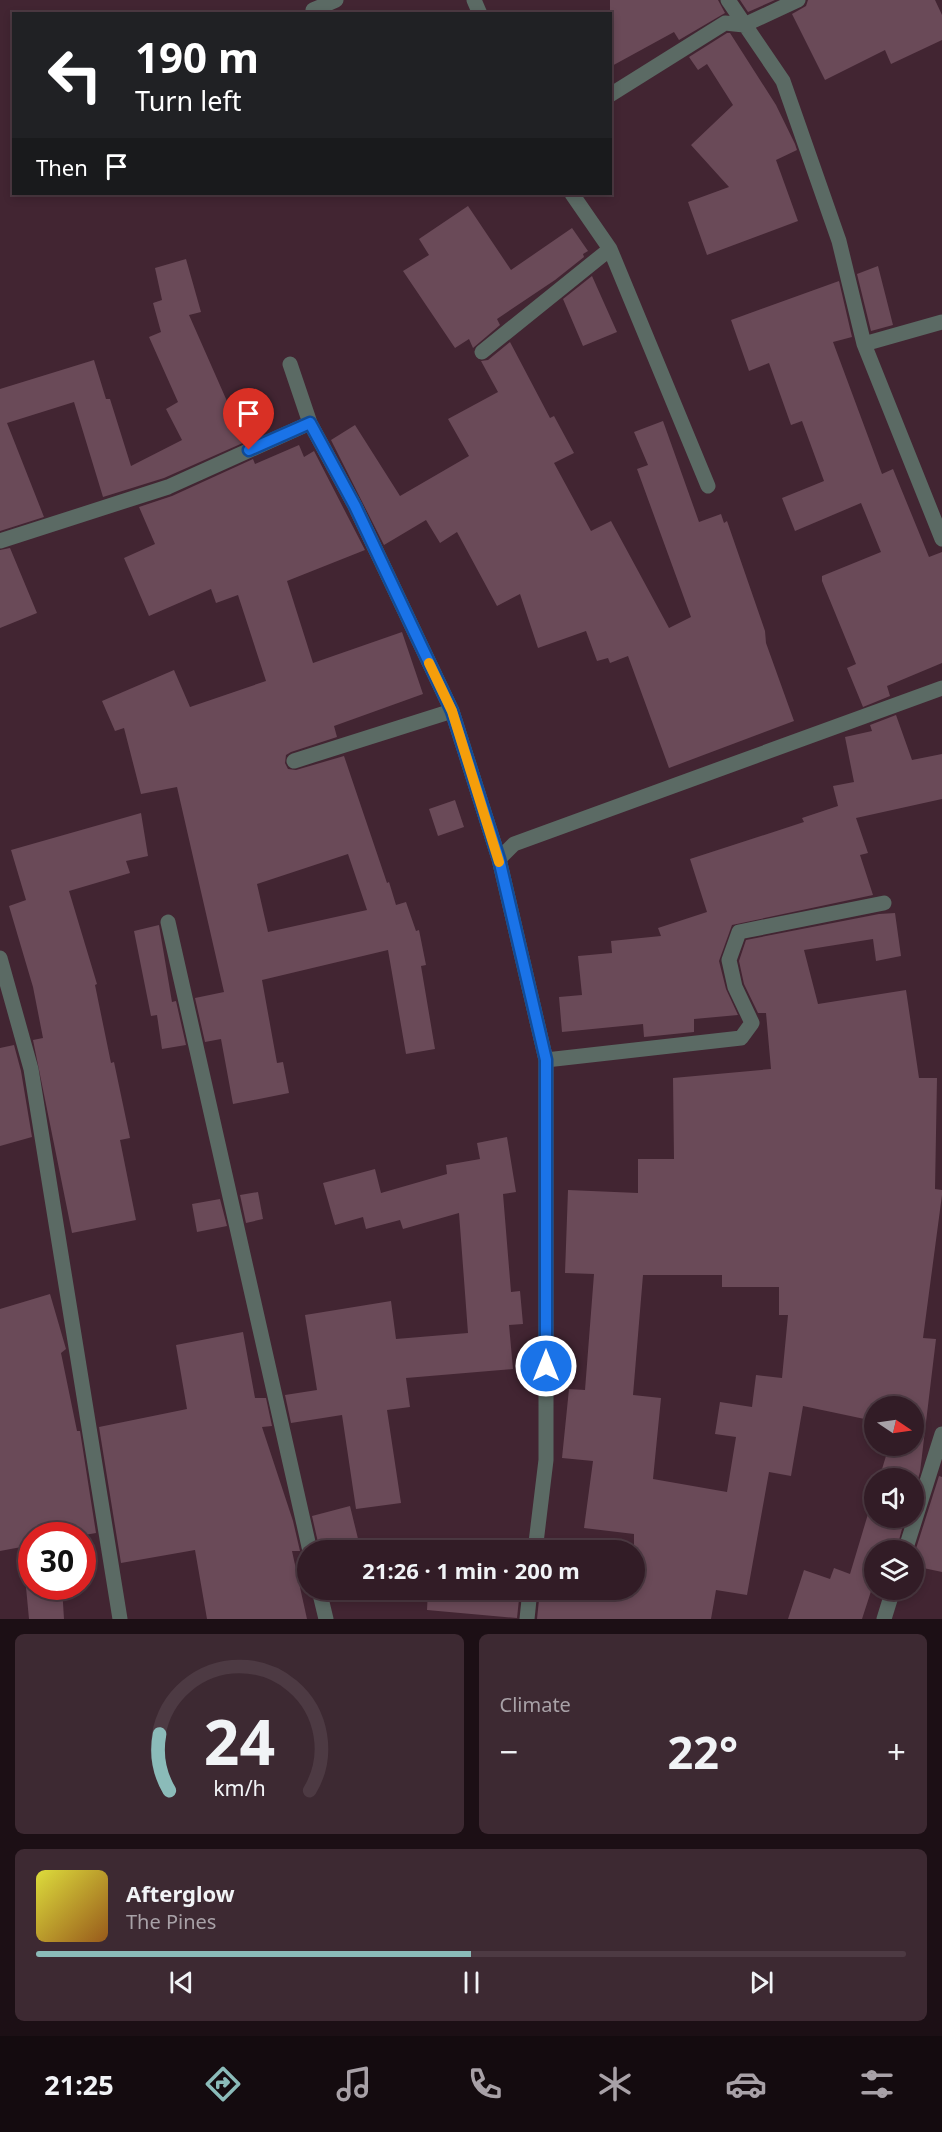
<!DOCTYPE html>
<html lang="en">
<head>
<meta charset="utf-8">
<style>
  :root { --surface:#321c26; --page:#3d2932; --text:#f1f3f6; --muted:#a8a1a7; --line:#4d3a43; --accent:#8bbbb9 }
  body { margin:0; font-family:"Noto Sans",sans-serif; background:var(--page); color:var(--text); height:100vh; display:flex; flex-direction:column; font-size:22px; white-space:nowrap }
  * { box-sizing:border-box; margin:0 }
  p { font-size:20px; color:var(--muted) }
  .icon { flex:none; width:33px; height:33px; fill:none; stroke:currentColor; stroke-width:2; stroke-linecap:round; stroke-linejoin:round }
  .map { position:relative; height:1619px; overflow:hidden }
  .drawer { display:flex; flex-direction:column; gap:15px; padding:15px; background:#1c0f15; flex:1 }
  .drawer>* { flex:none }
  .top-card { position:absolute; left:12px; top:12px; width:600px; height:183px; border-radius:0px; box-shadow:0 3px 9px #0003,0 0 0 2px var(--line); background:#202124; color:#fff; overflow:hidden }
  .needle { width:39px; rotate:103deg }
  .controls { position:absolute; left:864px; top:1396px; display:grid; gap:12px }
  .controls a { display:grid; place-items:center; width:60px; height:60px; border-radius:50%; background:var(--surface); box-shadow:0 3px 9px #0003,0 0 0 2px var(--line); font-size:30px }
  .speed { position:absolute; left:18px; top:1522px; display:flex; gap:12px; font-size:30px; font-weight:700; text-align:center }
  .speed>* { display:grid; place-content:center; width:78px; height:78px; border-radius:50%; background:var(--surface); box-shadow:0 3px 9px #0003,0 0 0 2px var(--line); line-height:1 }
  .speed .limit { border:9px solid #d22; background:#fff; color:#111 }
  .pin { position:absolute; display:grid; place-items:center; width:51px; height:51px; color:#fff; margin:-62px -26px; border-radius:50% 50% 50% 0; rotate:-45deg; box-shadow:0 0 6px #0007 }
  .pin .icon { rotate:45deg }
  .me { position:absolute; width:66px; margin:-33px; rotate:0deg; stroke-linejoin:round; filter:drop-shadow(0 0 4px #0008) }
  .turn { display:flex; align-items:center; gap:21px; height:126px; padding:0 24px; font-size:27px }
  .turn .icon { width:78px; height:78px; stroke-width:2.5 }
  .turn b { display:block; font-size:42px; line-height:51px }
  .then { display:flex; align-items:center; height:57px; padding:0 24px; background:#0003; gap:12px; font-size:22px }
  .big { font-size:45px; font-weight:700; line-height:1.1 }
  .drawer .tile { flex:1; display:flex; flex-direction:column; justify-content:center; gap:9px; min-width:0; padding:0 21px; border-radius:9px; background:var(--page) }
  .drawer .dial { align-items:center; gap:0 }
  .dial svg { height:156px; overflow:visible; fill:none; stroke:var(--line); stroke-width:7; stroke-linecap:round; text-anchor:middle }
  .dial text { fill:var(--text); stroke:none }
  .song { display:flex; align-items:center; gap:18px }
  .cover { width:72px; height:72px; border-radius:9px; background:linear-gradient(135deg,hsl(60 70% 55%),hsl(30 70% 35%)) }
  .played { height:6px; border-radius:3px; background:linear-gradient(90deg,var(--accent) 50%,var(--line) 50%) }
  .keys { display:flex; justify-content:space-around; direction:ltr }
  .heat { display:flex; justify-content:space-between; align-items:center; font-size:33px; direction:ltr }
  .drawer .tiles { flex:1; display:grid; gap:15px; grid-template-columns:1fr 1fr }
  .tile:last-child { grid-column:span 2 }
  .trip { position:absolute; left:297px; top:1540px; width:348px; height:60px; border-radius:30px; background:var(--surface); box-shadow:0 3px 9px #0003,0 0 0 2px var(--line); font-weight:700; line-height:60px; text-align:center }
  .tab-bar { display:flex; height:96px; justify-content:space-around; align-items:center; background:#140b0f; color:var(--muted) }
  .tab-bar .icon { width:42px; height:42px }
  .tab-bar .current { color:var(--accent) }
  .tab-bar b { font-size:27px; color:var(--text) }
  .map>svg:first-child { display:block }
  .building { fill:#6a4a58; fill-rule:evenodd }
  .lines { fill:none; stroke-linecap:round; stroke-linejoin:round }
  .minor { stroke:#5b6a64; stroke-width:15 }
  .route-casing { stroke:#114b97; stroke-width:15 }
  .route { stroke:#1a73e8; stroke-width:10 }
  .slow { stroke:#f59e0b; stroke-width:10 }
</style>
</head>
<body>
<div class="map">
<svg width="942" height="1619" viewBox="0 0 942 1619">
  <rect width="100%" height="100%" fill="#422532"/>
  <path class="building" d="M610,0H718L725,13L679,40L674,32L610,67Z
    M740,0H775L748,12Z
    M808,0H935L942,15V40L891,64L885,50L825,80L792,14L806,6Z
    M727,33H730L776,105L795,144L797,150L776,160L798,221L707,255L688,202L729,187L691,145L733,105L707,64L698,70L689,57Z
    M468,206L511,270L572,228L588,251L583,254L584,257L555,280L497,319L500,325L473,348L469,339L455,348L403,271L429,255L419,239Z
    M186,259L201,312L189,315L245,442L164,478L103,497L74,402L7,423L44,517L0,531V389L94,360L106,399H110L131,466L182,440L166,409L178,402L149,337L161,332L153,303L162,300L155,268Z
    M878,266L893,325L871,331L857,274Z
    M592,276L617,332L583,346L563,299Z
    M839,281L852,337L833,342L882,474L893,469L929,557L942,552V663L887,686L890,696L863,707L847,668L856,664L822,581V576L881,552L861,503L795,531L782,498L824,481L802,421L791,425L769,363L749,371L731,320Z
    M510,342L550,418L554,416L574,453L554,463L591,531L611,521L669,628L691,617L637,469L648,465L634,432L663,421L699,522L721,514L724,523L727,521L765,631L766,643L794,721L669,768L628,656L610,663L608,658L597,661L586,631L538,648L520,594L497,606L457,532L440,543L426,520L384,545L331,440L355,425L400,496L469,456L448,419L498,392L481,361L488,360Z
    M299,445L304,457L314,451L365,550L287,581L313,663L402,632L423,694L334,726L337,737L291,752L286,755L285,763L288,769L296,770L344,756L387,883L389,882L396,905L406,902L416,931L419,930L426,965L421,966L435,1049L406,1054L388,950L262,980L277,1063L283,1062L289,1093L233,1104L221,1039L205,1042L195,998L224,992L177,787L141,794L124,728L115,731L102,701L174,670L190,707L266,681L238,595L216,603L211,589L149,616L124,558L155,544L139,507L172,496L253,459L255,464ZM348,854L367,910L268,932L257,884Z
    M10,548L37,613L0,628V550Z
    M896,715L912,760L942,754V799L856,818L868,853L860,855L873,895L732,925L719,961L726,989L738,1015L694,1019V1032L644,1037L643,1024L562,1032L559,997L582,995L578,956L612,953L611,941L661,936L658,928L707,912L690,859L804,822L802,818L838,806L833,786L854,782L845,737L872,731L870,725Z
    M455,800L464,827L438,836L429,809Z
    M141,813L148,856L126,861L130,873L69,891L97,984L95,985L111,1063L114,1062L130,1138L120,1140L136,1220L72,1233L33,1040L43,1038L33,987L9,906L26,900L11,850Z
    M895,913L901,956L876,961L873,939L804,950L818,1004L906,990L919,1078H937L935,1189L942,1190V1195L923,1338L936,1339L920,1472L914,1492V1479H879L889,1446H914V1407H874V1421L803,1406L791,1476L769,1472L747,1595L716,1590L711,1619H537L540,1590H634V1534L584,1528L593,1461L562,1458L569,1389L585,1390L594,1274L565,1273L568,1190L638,1193V1159H674L673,1078L771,1069L766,1013H758L744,984L739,961L746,940L879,914ZM643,1275H722V1287H779V1315H788L782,1378L756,1375L752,1407L720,1402L715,1434L736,1437L727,1492L653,1479L661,1398L633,1395Z
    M159,925L172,1002L176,1001L186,1045L162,1049L157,1015L151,1016L134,931Z
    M14,1045L21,1071L32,1137L0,1146V1048Z
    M507,1137L516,1192L503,1194L511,1292L520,1291L523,1324L509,1325L513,1369L406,1378L410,1407L387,1410L401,1503L356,1509L342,1415L291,1423L285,1395L317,1390L305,1315L391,1301L396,1339L468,1333L459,1213L403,1229L400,1220L366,1229L363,1217L335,1225L323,1183L375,1169L381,1193L447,1174L446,1165L480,1159L477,1143Z
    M258,1192L263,1219L246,1223L240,1195Z
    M220,1199L227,1226L197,1232L192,1204Z
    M50,1294L66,1349L61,1353L77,1431H80L96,1533L79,1536H32V1545L0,1551V1309Z
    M243,1332L255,1398H266L272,1426L262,1427L293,1521L300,1551H292L307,1619H207L195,1550L121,1563L99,1427L187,1409L176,1345Z
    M939,1476L942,1477V1572L914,1566V1555Z
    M874,1494V1518H905L896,1551H874V1582L862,1619H788L804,1570L830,1579L834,1568L850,1574Z
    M350,1506L361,1551H320L312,1516Z
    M26,1587H62L64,1619H29Z
    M428,1590H520L517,1618L427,1610Z"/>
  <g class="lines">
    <path class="minor" d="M474,0L480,14
      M728,0L783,81L839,241L864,344L942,539
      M313,10L336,0
      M610,95L725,23L744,25L798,0
      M572,194L610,249L708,486
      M864,344L942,322
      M482,352L610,249
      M290,364L310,423L355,506L452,711L499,859L546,1060V1460L535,1551
      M0,541L168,487L310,423
      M294,761L452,711
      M499,859L514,844L942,688
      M168,922L310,1551
      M0,958L31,1069L120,1619
      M546,1060L741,1038L752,1023L735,987L729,960L739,932L884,903
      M905,1551L942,1434
      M319,1590L326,1619
      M527,1619L530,1590
      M884,1619L893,1590"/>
  </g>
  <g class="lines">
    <defs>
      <path id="route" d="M249,450L310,423L355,506L452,711L499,859L546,1060V1366"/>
    </defs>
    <use href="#route" class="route-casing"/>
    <use href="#route" class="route"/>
    <path class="slow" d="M429,663L452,711L499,862"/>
  </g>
</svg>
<div class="controls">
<a><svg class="needle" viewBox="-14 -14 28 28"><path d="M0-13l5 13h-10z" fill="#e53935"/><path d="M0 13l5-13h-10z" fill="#a8a1a7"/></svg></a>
<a><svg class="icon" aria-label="sound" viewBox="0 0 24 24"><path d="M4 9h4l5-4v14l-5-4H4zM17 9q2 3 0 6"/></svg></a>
<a><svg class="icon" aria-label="layers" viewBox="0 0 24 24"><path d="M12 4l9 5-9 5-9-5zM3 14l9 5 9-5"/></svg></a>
</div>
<div class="speed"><div class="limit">30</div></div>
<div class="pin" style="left:249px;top:450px;background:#d93025"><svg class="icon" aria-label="arrive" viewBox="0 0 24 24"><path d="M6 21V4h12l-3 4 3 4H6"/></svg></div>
<svg class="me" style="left:546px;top:1366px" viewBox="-20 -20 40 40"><circle r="17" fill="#1a73e8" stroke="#fff" stroke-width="3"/><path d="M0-11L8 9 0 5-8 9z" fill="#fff"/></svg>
<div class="trip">21:26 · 1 min · 200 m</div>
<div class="top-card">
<div class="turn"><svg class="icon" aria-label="left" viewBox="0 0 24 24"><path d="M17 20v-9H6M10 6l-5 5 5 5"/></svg><div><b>190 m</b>Turn left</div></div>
<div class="then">Then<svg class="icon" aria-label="arrive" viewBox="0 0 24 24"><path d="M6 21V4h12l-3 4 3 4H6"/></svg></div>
</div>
</div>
<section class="drawer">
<div class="tiles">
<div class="tile dial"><svg viewBox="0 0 100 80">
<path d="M14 69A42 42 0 1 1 86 69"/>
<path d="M14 69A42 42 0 0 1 9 40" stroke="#8bbbb9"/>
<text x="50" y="56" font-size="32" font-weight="700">24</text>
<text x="50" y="72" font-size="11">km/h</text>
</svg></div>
<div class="tile"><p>Climate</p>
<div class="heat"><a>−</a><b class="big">22°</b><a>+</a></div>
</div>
<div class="tile">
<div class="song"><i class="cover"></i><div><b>Afterglow</b><p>The Pines</p></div></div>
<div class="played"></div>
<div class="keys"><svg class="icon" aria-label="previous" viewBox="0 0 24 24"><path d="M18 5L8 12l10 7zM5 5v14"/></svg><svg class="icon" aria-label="pause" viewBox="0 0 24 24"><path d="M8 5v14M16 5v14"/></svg><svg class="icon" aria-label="next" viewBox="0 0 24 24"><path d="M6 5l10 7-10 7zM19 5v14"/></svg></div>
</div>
</div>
</section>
<nav class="tab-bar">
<b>21:25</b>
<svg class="icon current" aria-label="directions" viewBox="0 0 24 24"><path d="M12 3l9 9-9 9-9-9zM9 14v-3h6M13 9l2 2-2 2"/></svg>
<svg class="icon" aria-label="music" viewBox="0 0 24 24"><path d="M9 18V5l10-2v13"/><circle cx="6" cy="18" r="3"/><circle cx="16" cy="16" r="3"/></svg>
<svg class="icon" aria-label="phone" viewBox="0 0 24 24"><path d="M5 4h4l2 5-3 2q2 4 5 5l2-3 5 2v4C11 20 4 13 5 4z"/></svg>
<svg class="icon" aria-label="climate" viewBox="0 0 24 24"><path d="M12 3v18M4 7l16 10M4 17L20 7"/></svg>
<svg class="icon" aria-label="car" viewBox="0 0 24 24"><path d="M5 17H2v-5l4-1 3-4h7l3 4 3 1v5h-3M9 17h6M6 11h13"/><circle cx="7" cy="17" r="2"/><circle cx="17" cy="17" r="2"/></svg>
<svg class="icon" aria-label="filters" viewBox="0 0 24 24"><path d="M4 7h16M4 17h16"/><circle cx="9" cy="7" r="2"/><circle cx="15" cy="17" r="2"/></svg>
</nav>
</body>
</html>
